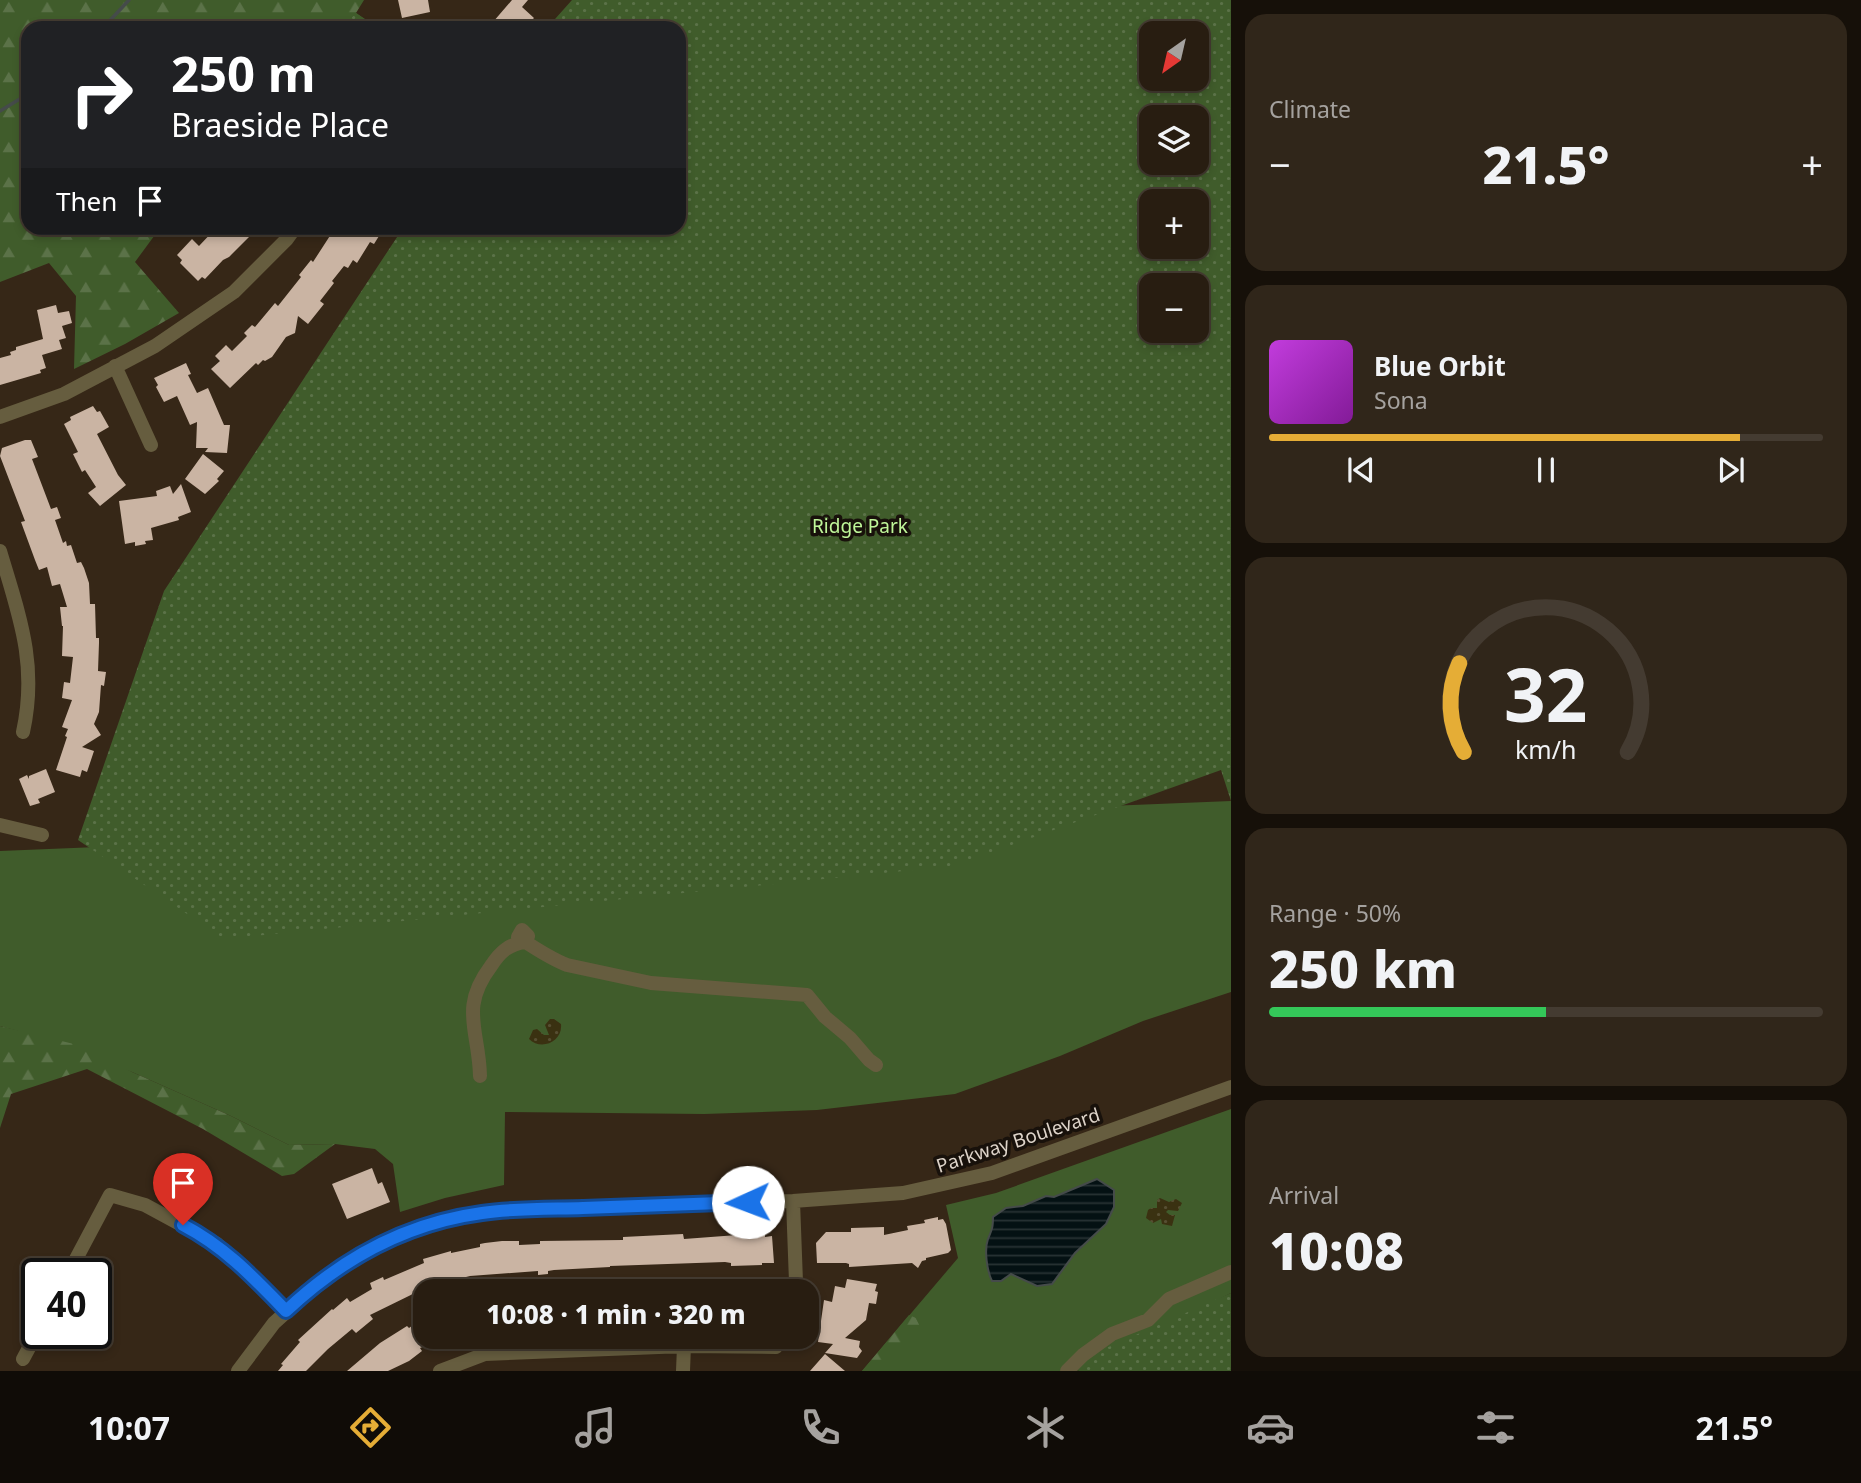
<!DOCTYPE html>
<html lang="en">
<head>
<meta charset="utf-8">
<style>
  :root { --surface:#281d11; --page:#30261a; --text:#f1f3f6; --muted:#a5a29f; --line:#443b31; --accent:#e5ad36 }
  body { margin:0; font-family:"Noto Sans",sans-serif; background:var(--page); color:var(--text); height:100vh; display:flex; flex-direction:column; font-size:26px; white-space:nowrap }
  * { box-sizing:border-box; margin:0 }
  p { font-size:23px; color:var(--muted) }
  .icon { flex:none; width:38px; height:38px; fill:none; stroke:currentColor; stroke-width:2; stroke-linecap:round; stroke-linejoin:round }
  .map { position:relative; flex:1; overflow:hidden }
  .drawer { display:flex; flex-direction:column; gap:14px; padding:14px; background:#161009; width:630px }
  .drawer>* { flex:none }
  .top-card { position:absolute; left:21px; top:21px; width:665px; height:214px; border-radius:21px; box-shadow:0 4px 10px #0003,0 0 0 2px var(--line); background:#202124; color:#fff; overflow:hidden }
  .needle { width:46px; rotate:214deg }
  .fabs { position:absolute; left:1139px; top:21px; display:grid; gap:14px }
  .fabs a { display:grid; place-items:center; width:70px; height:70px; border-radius:14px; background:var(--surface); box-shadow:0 4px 10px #0003,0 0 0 2px var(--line); font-size:35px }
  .speed { position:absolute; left:21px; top:1258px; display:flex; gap:14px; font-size:35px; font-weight:700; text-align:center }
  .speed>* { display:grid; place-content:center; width:91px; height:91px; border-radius:50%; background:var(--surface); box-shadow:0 4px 10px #0003,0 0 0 2px var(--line); line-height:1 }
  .speed .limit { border:4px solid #111; border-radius:10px; background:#fff; color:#111 }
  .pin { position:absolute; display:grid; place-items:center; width:60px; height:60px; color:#fff; margin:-72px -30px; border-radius:50% 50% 50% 0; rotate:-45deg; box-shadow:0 0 7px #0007 }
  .pin .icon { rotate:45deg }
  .me { position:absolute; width:77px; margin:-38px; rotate:268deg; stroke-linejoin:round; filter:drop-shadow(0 0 5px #0008) }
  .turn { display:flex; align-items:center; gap:24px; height:147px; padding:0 35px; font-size:32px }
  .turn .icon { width:91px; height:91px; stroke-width:2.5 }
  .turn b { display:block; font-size:49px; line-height:60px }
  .then { display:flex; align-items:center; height:66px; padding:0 35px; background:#0003; gap:14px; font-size:26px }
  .big { font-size:52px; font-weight:800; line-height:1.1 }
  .drawer .widget { flex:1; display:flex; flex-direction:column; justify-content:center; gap:10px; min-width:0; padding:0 24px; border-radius:21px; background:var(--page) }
  .drawer .dial { align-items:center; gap:0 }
  .dial svg { height:182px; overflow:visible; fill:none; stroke:var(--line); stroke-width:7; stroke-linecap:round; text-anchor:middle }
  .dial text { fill:var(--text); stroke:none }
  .song { display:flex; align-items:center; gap:21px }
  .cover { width:84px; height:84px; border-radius:10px; background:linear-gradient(135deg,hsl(290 70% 55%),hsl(290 70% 35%)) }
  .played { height:7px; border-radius:4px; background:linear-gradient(90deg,var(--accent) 85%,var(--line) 85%) }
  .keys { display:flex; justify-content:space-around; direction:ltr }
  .heat { display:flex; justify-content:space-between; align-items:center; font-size:38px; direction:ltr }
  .charge { height:10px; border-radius:5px; background:linear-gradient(90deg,#34c759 50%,var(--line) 0) }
  .trip { position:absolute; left:413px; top:1279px; width:406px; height:70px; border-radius:21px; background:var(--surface); box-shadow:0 4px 10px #0003,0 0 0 2px var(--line); font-weight:800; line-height:70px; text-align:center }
  .tab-bar { display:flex; height:112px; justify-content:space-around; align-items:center; background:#100c07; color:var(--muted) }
  .tab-bar .icon { width:49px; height:49px }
  .tab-bar .active { color:var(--accent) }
  .tab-bar b { font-size:32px; color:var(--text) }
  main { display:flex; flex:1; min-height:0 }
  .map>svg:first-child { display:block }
  .grass { fill:#405c2b }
  .forest { fill:url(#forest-firs) }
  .sand { fill:url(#sand-dots) }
  .park { fill:url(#park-dots); fill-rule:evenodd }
  .water { fill:url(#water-rules); stroke:#454b4a; stroke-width:2 }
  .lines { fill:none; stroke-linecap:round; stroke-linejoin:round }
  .stream { stroke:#454b4a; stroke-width:3.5 }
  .building { fill:#cab4a3 }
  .minor { stroke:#665d3f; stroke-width:14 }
  .route-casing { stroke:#114b97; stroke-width:18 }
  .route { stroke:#1a73e8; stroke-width:12 }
  .labels { text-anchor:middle; stroke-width:7; stroke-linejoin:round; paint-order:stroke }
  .park-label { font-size:19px; fill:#bff699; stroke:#18110b }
  .street-label { font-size:19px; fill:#ddd3c9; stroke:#18110b }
</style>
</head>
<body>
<main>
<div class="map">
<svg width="1231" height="1371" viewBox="0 0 1231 1371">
  <defs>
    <pattern id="forest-firs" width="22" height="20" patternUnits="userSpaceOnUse" patternTransform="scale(1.75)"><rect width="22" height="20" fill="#405c2b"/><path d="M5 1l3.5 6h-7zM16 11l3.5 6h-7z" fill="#5b7248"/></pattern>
    <pattern id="sand-dots" width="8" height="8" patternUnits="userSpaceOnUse" patternTransform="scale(1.75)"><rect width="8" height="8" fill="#3a3111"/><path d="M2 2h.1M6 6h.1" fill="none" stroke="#564e32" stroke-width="1.8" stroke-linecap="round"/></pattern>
    <pattern id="park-dots" width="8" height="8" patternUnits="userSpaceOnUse" patternTransform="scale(1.75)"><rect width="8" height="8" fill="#405c2b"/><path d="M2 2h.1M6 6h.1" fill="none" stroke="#5b7248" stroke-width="1.8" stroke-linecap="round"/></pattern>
    <pattern id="water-rules" width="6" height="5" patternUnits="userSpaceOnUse" patternTransform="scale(1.75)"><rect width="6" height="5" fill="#041113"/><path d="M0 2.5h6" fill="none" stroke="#283334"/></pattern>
  </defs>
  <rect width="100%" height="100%" fill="#362717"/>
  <path class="grass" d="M1231,801V992L1143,1021L1060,1056L955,1094L817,1110L704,1114L505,1112L504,1185L445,1198L400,1212L393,1164L375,1149L335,1144L289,1145L231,1116L132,1072L25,1033L0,1026V851Z
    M1231,1109V1293L1077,1371H862L958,1258L946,1205L996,1193Z"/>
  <path class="forest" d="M0,0H364L356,13L378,28H28V228H160L135,262L179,313L125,344L74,369L76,296L49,263L0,282Z
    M0,1026L82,1046L132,1072L231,1116L289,1145L335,1144L294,1174L282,1176L203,1129L87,1069L11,1094L0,1128Z
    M909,1315L916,1318L921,1329L905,1348L889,1357L876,1371H862Z"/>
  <path class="sand" d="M550,1019H554L561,1024C563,1042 541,1051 529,1039L533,1030L537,1029L544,1035H549L545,1025Z
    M1160,1198L1169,1202L1176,1199L1182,1203L1178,1211L1168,1210L1166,1212L1170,1215H1175L1172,1226L1162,1224L1161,1219L1153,1223L1146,1218L1148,1210L1151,1208H1157V1200Z"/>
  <path class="park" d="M572,0H1231V801L1221,770L953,866L224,939L78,840L164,591L403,228H679V28H547ZM1152,33H1197V79H1152ZM1152,117H1197V163H1152ZM1152,201H1197V247H1152ZM1152,285H1197V331H1152Z
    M356,13L378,28H342Z
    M1231,1293V1371H1078L1088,1356Z"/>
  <path class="water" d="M1097,1179L1114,1190V1207L1106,1224L1075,1253L1052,1284L1037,1286L1011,1274L1001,1281H992C987,1271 984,1250 988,1239C992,1229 993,1228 993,1217L1006,1208L1023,1206L1046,1196L1054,1197Z"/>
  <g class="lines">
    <path class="stream" d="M103,28L129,0
      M0,111L28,94"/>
  </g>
  <path class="building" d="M398,0H428L430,12L402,18Z
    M512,0H528L522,7L534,18L527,25L524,23L520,28H499L493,22Z
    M216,228H258L229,257L223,260L205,279L202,277L198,281L180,263L182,260L177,255L192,239L199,246Z
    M335,228H384L374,244L370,242L357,263L353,260L348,268L344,266L332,281L334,283L320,301L324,304L308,324L298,316L295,333L286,337L272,357L265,361L263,360L258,365L256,363L230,388L211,369L220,361L215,356L226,345L232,351L247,336L244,333L252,325L255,327L275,303L278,306L301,277L299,275L311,260L313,262Z
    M56,305L58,313L69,311L72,323L62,326L66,338L59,340L62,349L42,355L46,368L40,370L41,373L0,385V358L11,355L10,352L16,350V347L43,339L37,310Z
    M186,363L191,374L188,375L197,393L208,388L224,425H230L227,453L205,452L208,448H196L197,422L190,425L177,396L164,402L156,387L158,385L154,378Z
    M93,406L97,412L100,411L109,427L97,434L118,475L126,485L100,506L88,493L96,487L85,470L82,472L73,454L78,452L64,424L71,420L70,417Z
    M25,440H31L38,457L32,459L51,509L57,507L61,518L55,520L63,543L66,541L67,546L71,545L77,563L81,562L84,568L89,583L90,604H95L96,638H99V643L98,671L106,672L104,686L101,685L99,712L94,724L101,735L82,747L94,751L87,772L82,770L80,777L56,770L67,737L65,736L68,729L62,727L72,700L62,698L64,682L70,683L73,657L62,656L63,626H62L60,607H67L60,584L52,586L47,567L39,570L35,560L21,522L25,521L0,456L2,448Z
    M203,454L224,471L217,479L219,481L205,494L185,479Z
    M181,484L191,512L178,517L179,520L151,528L153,540L145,541L146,544L135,546V542L125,544L119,501L157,496L156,491L170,486L173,494Z
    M46,769L55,792L38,799L40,803L30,806L19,779L27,775L29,779V776Z
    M372,1168L378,1184L382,1182L390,1202L347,1219L332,1184Z
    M938,1217V1220L943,1219L946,1224L951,1250L948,1253L926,1258V1260L922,1261L918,1268L912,1263L849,1267V1264L846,1263H817L816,1243L826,1232H851V1228L884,1227V1235L908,1230L907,1226L925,1223L924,1220Z
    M765,1233V1237L772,1236L774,1263H762V1265L731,1266V1263L725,1262L610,1266V1267L554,1270L548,1271V1274L538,1275V1271L470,1276L446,1282L419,1291L370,1315L373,1319L356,1333L352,1329L328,1349L306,1371H278L283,1365L281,1364L300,1342L298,1340L332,1309L333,1310L347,1298L350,1302L372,1289L370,1283L383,1277L384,1280L424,1263L423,1259L451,1251V1253L480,1247V1244L485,1243L502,1241H519V1245L540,1244V1241L623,1240V1237L683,1234L684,1239Z
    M847,1279L877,1284L875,1291L878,1292L876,1304L869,1303L866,1320L845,1338L860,1341L859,1347L862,1351L857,1358L825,1353L833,1344L818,1342L824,1300L832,1302L835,1286L845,1288Z
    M416,1323L430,1344L420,1348L422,1351L409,1361L388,1371H347L380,1343L407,1326L409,1328Z
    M825,1354L845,1371H810Z"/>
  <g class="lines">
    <path class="minor" d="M115,366L151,445
      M0,417L64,394L155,346L234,292L287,239L295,228
      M0,551C19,615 38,664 23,732
      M0,825L42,835
      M480,1076C479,1030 459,1008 491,966C500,952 509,944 525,942L528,936L522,930L518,937C533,947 549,958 567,965L651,983L807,995L825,1017L850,1038L869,1060L876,1065
      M793,1201L796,1282L794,1292
      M68,1274L110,1195L145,1205L217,1244L286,1311
      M23,1359L37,1333
      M238,1371L274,1323L326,1276L387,1240L439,1221L505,1210L793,1201L903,1193L992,1173L1231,1087
      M440,1371L485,1354L684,1346L776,1347L782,1337
      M683,1371L684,1346
      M1067,1371L1083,1355L1112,1334L1148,1320L1169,1299L1231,1272"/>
  </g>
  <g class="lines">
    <defs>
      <path id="route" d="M183,1225C225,1247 253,1277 286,1311C341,1259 407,1223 482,1213C515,1208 550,1209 583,1208C638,1206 693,1204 748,1202"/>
    </defs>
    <use href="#route" class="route-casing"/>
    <use href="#route" class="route"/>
  </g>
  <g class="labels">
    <g class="park-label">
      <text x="860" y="533">Ridge Park</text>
    </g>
    <g class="street-label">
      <text transform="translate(1018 1140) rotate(-18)" y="7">Parkway Boulevard</text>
    </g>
  </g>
</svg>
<div class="fabs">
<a><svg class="needle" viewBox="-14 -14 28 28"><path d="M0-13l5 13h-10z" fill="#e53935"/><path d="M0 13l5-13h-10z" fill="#a5a29f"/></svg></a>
<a><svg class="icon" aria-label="layers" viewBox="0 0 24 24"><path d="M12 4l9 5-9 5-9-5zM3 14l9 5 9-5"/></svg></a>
<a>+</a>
<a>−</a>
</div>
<div class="speed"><div class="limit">40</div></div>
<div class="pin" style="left:183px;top:1225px;background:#d93025"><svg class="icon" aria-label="arrive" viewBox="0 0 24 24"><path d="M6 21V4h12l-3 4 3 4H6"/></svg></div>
<svg class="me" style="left:748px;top:1202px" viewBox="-20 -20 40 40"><circle r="19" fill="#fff"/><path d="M0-13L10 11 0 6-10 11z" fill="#1a73e8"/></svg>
<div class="trip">10:08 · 1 min · 320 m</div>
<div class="top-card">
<div class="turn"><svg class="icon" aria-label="right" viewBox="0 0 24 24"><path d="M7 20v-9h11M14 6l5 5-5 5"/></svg><div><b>250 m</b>Braeside Place</div></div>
<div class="then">Then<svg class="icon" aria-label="arrive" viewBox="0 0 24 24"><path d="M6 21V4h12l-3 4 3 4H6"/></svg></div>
</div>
</div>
<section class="drawer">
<div class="widget"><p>Climate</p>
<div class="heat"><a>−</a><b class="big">21.5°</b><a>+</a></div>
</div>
<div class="widget">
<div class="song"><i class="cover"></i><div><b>Blue Orbit</b><p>Sona</p></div></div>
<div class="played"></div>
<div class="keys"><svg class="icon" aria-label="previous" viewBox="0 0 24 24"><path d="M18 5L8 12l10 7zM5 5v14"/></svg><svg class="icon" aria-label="pause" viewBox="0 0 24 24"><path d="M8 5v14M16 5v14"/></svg><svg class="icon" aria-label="next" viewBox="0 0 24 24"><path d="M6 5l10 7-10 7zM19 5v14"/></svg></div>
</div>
<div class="widget dial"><svg viewBox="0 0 100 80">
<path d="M14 69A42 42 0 1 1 86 69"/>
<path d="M14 69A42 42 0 0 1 12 30" stroke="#e5ad36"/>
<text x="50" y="56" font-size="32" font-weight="700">32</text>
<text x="50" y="72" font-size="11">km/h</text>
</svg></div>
<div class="widget"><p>Range · 50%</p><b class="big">250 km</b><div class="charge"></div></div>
<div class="widget"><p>Arrival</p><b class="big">10:08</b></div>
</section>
</main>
<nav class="tab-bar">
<b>10:07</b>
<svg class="icon active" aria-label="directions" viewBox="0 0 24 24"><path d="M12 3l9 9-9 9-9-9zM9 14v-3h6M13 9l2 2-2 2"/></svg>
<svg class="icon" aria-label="music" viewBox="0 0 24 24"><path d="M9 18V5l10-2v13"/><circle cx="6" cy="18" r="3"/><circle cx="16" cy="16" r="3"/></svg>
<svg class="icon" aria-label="phone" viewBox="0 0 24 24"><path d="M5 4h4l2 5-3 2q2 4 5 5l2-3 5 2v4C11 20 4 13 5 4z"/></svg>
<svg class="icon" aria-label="climate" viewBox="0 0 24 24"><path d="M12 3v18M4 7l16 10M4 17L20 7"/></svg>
<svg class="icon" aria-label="car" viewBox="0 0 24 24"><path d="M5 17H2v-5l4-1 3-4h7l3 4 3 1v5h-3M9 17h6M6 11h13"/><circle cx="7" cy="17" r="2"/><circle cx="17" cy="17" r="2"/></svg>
<svg class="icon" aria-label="filters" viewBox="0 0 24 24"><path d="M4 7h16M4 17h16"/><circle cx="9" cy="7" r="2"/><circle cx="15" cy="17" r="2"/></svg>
<b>21.5°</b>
</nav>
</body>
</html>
